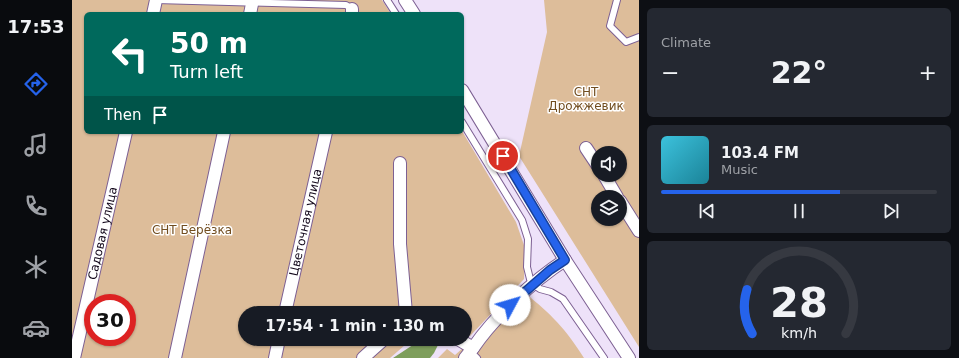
<!DOCTYPE html>
<html lang="en">
<head>
<meta charset="utf-8">
<style>
  :root { --surface:#171b24; --page:#242831; --text:#f1f3f6; --muted:#9ea1a6; --line:#363941; --accent:#2563eb }
  body { margin:0; font-family:"DejaVu Sans",sans-serif; background:var(--page); color:var(--text); height:100vh; display:flex; flex-direction:column; font-size:15px; white-space:nowrap }
  * { box-sizing:border-box; margin:0 }
  p { font-size:13px; color:var(--muted) }
  .icon { flex:none; width:22px; height:22px; fill:none; stroke:currentColor; stroke-width:2; stroke-linecap:round; stroke-linejoin:round }
  .map { position:relative; flex:1; overflow:hidden }
  .details { display:flex; flex-direction:column; gap:8px; padding:8px; background:#0d0f14; width:320px }
  .details>* { flex:none }
  .top-card { position:absolute; left:12px; top:12px; width:380px; height:122px; border-radius:6px; box-shadow:0 1px 3px #0004; background:#00695c; color:#fff; overflow:hidden }
  .buttons { position:absolute; left:519px; top:146px; display:grid; gap:8px }
  .buttons a { display:grid; place-items:center; width:36px; height:36px; border-radius:50%; background:var(--surface); box-shadow:0 1px 3px #0004; font-size:20px }
  .speed { position:absolute; left:12px; top:294px; display:flex; gap:8px; font-size:20px; font-weight:700; text-align:center }
  .speed>* { display:grid; place-content:center; width:52px; height:52px; border-radius:50%; background:var(--surface); box-shadow:0 1px 3px #0004; line-height:1 }
  .speed .limit { border:6px solid #d22; background:#fff; color:#111 }
  .pin { position:absolute; display:grid; place-items:center; width:34px; height:34px; color:#fff; margin:-17px; border:2px solid #fff; border-radius:50%; box-shadow:0 1px 4px #0007 }
  .me { position:absolute; width:44px; margin:-22px; rotate:51deg; stroke-linejoin:round; filter:drop-shadow(0 0 3px #0008) }
  .turn { display:flex; align-items:center; gap:14px; height:84px; padding:0 20px; font-size:18px }
  .turn .icon { width:52px; height:52px; stroke-width:2.5 }
  .turn b { display:block; font-size:28px; line-height:34px }
  .then { display:flex; align-items:center; height:38px; padding:0 20px; background:#0003; gap:8px; font-size:15px }
  .big { font-size:30px; font-weight:600; line-height:1.1 }
  .details .widget { flex:1; display:flex; flex-direction:column; justify-content:center; gap:6px; min-width:0; padding:0 14px; border-radius:6px; background:var(--page) }
  .details .dial { align-items:center; gap:0 }
  .dial svg { height:104px; overflow:visible; fill:none; stroke:var(--line); stroke-width:7; stroke-linecap:round; text-anchor:middle }
  .dial text { fill:var(--text); stroke:none }
  .song { display:flex; align-items:center; gap:12px }
  .cover { width:48px; height:48px; border-radius:6px; background:linear-gradient(135deg,hsl(190 70% 55%),hsl(190 70% 35%)) }
  .played { height:4px; border-radius:2px; background:linear-gradient(90deg,var(--accent) 65%,var(--line) 65%) }
  .keys { display:flex; justify-content:space-around; direction:ltr }
  .heat { display:flex; justify-content:space-between; align-items:center; font-size:22px; direction:ltr }
  .trip { position:absolute; left:166px; top:306px; width:234px; height:40px; border-radius:20px; background:var(--surface); box-shadow:0 1px 3px #0004; font-weight:600; line-height:40px; text-align:center }
  main { display:flex; flex:1; min-height:0 }
  .tabs { display:flex; flex-direction:column; width:72px; justify-content:space-around; align-items:center; background:#090b0e; color:var(--muted) }
  .tabs .icon { width:28px; height:28px }
  .tabs .selected { color:var(--accent) }
  .tabs b { font-size:18px; color:var(--text) }
  .map>svg:first-child { display:block }
  .green { fill:#ddbd9a; fill-rule:evenodd }
  .water { fill:#7e9e5c }
  .lines { fill:none; stroke-linecap:round; stroke-linejoin:round }
  .lane-casing { stroke:#7d6093; stroke-width:8 }
  .street-casing { stroke:#7d6093; stroke-width:14 }
  .lane { stroke:#fff; stroke-width:6 }
  .street { stroke:#fff; stroke-width:12 }
  .route-casing { stroke:#184099; stroke-width:10 }
  .route { stroke:#2563eb; stroke-width:7 }
  .labels { text-anchor:middle; stroke-width:3; stroke-linejoin:round; paint-order:stroke }
  .park-label { font-size:12px; fill:#714d1f; stroke:#fff }
  .street-label { font-size:12px; fill:#12071a; stroke:#fff }
</style>
</head>
<body>
<main>
<nav class="tabs">
<b>17:53</b>
<svg class="icon selected" aria-label="directions" viewBox="0 0 24 24"><path d="M12 3l9 9-9 9-9-9zM9 14v-3h6M13 9l2 2-2 2"/></svg>
<svg class="icon" aria-label="music" viewBox="0 0 24 24"><path d="M9 18V5l10-2v13"/><circle cx="6" cy="18" r="3"/><circle cx="16" cy="16" r="3"/></svg>
<svg class="icon" aria-label="phone" viewBox="0 0 24 24"><path d="M5 4h4l2 5-3 2q2 4 5 5l2-3 5 2v4C11 20 4 13 5 4z"/></svg>
<svg class="icon" aria-label="climate" viewBox="0 0 24 24"><path d="M12 3v18M4 7l16 10M4 17L20 7"/></svg>
<svg class="icon" aria-label="car" viewBox="0 0 24 24"><path d="M5 17H2v-5l4-1 3-4h7l3 4 3 1v5h-3M9 17h6M6 11h13"/><circle cx="7" cy="17" r="2"/><circle cx="17" cy="17" r="2"/></svg>
</nav>
<div class="map">
<svg width="567" height="358" viewBox="0 0 567 358">
  <rect width="100%" height="100%" fill="#eee2f9"/>
  <path class="green" d="M0,0H310L319,14H14V132L390,131L444,222L453,248L452,279L398,336L393,334V313H173V339H340L318,358H0ZM21,303H55V337H21Z
    M472,0H567V347L447,156L475,32ZM526,153H548V175H526ZM526,197H548V219H526Z
    M453,293C480,315 493,328 512,358H366L375,349L383,355Z"/>
  <path class="water" d="M350,339H360L367,343L362,353L358,358H321Z"/>
  <g class="lines">
    <defs>
      <path id="lane" d="M84,0L274,5L280,9
        M315,0L324,14
        M545,0L538,26L554,42L567,37
        M390,122L450,220L456,239L455,267L458,279L462,285L468,289L479,292L491,299L532,358
        M399,352L405,358"/>
      <g id="street">
        <path d="M333,0L342,14"/>
        <path d="M280,9V14"/>
        <path d="M81,14L84,0"/>
        <path d="M178,14L180,4"/>
        <path d="M390,90L493,260L557,358"/>
        <path d="M514,148L526,166"/>
        <path d="M328,163V244L334,313"/>
        <path d="M532,175L545,197"/>
        <path d="M548,201L567,231"/>
        <path id="s1" d="M213,313L254,132"/>
        <path d="M386,339L401,348C423,316 461,281 493,260"/>
        <path id="s2" d="M2,358L54,132"/>
        <path d="M103,358L152,132"/>
        <path d="M203,358L207,339"/>
        <path d="M291,358L312,339"/>
        <path d="M393,358L401,348"/>
      </g>
    </defs>
    <use href="#lane" class="lane-casing"/>
    <use href="#street" class="street-casing"/>
    <use href="#lane" class="lane"/>
    <use href="#street" class="street"/>
  </g>
  <g class="lines">
    <defs>
      <path id="route" d="M431,156L493,260L478,270L438,305"/>
    </defs>
    <use href="#route" class="route-casing"/>
    <use href="#route" class="route"/>
  </g>
  <g class="labels">
    <g class="park-label">
      <text x="514" y="96">СНТ<tspan x="514" dy="14">Дрожжевик</tspan></text>
      <text x="120" y="234">СНТ Берёзка</text>
    </g>
    <g class="street-label">
      <text dy="4" stroke="none"><textPath href="#s1" startOffset="93">Цветочная улица</textPath></text>
      <text dy="4" stroke="none"><textPath href="#s2" startOffset="128">Садовая улица</textPath></text>
    </g>
  </g>
</svg>
<div class="buttons">
<a><svg class="icon" aria-label="sound" viewBox="0 0 24 24"><path d="M4 9h4l5-4v14l-5-4H4zM17 9q2 3 0 6"/></svg></a>
<a><svg class="icon" aria-label="layers" viewBox="0 0 24 24"><path d="M12 4l9 5-9 5-9-5zM3 14l9 5 9-5"/></svg></a>
</div>
<div class="speed"><div class="limit">30</div></div>
<div class="pin" style="left:431px;top:156px;background:#d93025"><svg class="icon" aria-label="arrive" viewBox="0 0 24 24"><path d="M6 21V4h12l-3 4 3 4H6"/></svg></div>
<svg class="me" style="left:438px;top:305px" viewBox="-20 -20 40 40"><circle r="19" fill="#fff"/><path d="M0-13L10 11 0 6-10 11z" fill="#2563eb"/></svg>
<div class="trip">17:54 · 1 min · 130 m</div>
<div class="top-card">
<div class="turn"><svg class="icon" aria-label="left" viewBox="0 0 24 24"><path d="M17 20v-9H6M10 6l-5 5 5 5"/></svg><div><b>50 m</b>Turn left</div></div>
<div class="then">Then<svg class="icon" aria-label="arrive" viewBox="0 0 24 24"><path d="M6 21V4h12l-3 4 3 4H6"/></svg></div>
</div>
</div>
<section class="details">
<div class="widget"><p>Climate</p>
<div class="heat"><a>−</a><b class="big">22°</b><a>+</a></div>
</div>
<div class="widget">
<div class="song"><i class="cover"></i><div><b>103.4 FM</b><p>Music</p></div></div>
<div class="played"></div>
<div class="keys"><svg class="icon" aria-label="previous" viewBox="0 0 24 24"><path d="M18 5L8 12l10 7zM5 5v14"/></svg><svg class="icon" aria-label="pause" viewBox="0 0 24 24"><path d="M8 5v14M16 5v14"/></svg><svg class="icon" aria-label="next" viewBox="0 0 24 24"><path d="M6 5l10 7-10 7zM19 5v14"/></svg></div>
</div>
<div class="widget dial"><svg viewBox="0 0 100 80">
<path d="M14 69A42 42 0 1 1 86 69"/>
<path d="M14 69A42 42 0 0 1 10 35" stroke="#2563eb"/>
<text x="50" y="56" font-size="32" font-weight="700">28</text>
<text x="50" y="72" font-size="11">km/h</text>
</svg></div>
</section>
</main>
</body>
</html>
